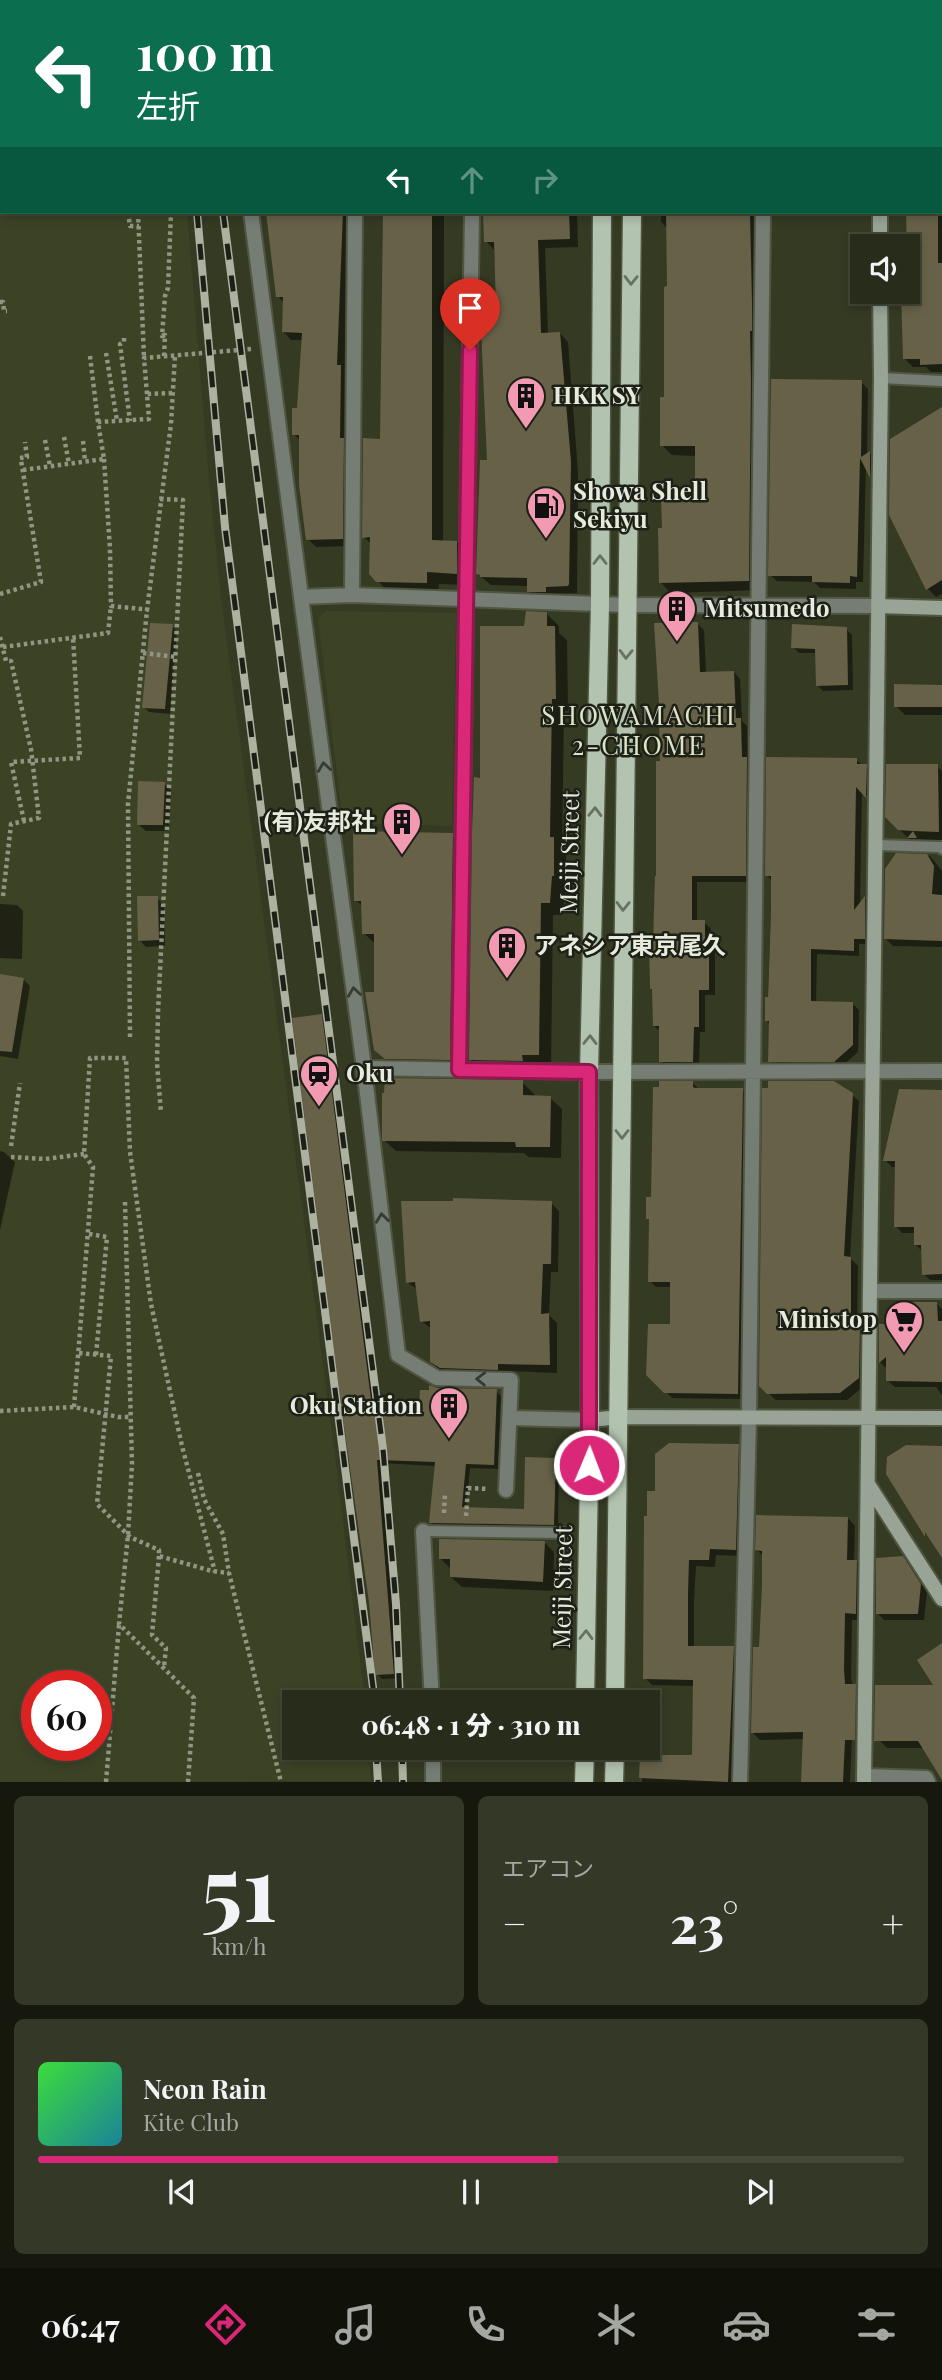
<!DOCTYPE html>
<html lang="ja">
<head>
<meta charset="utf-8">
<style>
  :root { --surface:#282c1a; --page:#343827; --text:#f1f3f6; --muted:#a5a7a2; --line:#444839; --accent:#db2777 }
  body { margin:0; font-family:"Playfair Display","Noto Sans JP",serif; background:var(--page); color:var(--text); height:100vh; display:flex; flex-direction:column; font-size:26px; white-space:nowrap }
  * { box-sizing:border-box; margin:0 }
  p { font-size:23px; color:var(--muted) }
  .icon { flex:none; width:38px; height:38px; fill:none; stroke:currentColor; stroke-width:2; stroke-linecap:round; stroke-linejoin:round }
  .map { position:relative; height:1782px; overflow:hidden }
  .drawer { display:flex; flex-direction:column; gap:14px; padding:14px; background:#16180e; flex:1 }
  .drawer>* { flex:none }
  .banner { position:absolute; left:0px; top:0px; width:943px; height:214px; box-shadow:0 4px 10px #0003,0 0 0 2px var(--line); background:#0b6e4f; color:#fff; overflow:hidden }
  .controls { position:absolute; left:850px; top:234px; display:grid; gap:14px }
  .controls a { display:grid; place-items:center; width:70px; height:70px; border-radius:0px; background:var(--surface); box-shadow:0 4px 10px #0003,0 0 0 2px var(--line); font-size:35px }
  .speed { position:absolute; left:21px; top:1670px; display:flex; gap:14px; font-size:35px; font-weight:700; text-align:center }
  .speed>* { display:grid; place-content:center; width:91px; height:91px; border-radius:50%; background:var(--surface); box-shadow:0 4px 10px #0003,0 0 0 2px var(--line); line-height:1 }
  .speed .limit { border:10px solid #d22; background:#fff; color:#111 }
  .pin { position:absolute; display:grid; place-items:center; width:60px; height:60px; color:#fff; margin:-72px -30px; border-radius:50% 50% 50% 0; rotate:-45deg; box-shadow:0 0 7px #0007 }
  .pin .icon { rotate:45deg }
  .me { position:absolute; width:77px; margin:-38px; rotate:1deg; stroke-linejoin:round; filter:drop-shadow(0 0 5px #0008) }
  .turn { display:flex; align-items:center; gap:24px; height:147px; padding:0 21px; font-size:32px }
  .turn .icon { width:91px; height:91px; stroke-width:2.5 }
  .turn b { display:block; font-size:49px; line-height:60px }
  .lanes { display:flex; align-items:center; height:66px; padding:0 21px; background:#0003; justify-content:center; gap:35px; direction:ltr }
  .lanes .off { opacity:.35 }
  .big { font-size:52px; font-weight:800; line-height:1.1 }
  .drawer .widget { flex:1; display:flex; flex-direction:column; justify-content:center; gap:10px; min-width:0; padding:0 24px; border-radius:10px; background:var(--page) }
  .drawer .dial { align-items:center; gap:0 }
  .dial b { font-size:91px; line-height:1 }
  .song { display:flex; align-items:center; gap:21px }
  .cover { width:84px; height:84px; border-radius:10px; background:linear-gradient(135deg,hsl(120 70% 55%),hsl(190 70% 35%)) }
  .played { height:7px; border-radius:4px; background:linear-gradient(90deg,var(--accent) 60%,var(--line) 60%) }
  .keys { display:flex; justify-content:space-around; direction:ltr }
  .heat { display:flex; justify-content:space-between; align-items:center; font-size:38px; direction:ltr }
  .drawer .tiles { flex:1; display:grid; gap:14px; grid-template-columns:1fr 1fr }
  .widget:last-child { grid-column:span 2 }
  .trip { position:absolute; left:282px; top:1690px; width:378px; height:70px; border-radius:0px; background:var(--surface); box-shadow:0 4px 10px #0003,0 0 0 2px var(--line); font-weight:800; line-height:70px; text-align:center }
  .menu { display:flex; height:112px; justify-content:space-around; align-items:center; background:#10120a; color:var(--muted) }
  .menu .icon { width:49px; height:49px }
  .menu .current { color:var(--accent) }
  .menu b { font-size:32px; color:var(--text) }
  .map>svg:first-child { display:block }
  .built { fill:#3c4325; fill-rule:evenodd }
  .shadow { fill:#0007 }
  .building { fill:#676148 }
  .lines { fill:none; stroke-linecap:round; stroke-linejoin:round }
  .lane-casing { stroke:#515641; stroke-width:14 }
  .street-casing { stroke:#515641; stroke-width:18 }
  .secondary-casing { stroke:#515641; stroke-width:18 }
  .primary-casing { stroke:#515641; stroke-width:21 }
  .path { stroke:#919583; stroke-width:4.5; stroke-dasharray:3.5 3.5; stroke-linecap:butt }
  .lane { stroke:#757d74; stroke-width:10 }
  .street { stroke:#757d74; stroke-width:14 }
  .secondary { stroke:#97a496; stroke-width:14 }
  .primary { stroke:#b2c3b0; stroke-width:18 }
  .rail-casing { stroke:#adb1a0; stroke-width:8 }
  .rail { stroke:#1d2016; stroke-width:5; stroke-dasharray:16; stroke-linecap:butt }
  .oneway { stroke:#687263 }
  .oneway2 { stroke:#373c32 }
  .route-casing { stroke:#8e194d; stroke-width:18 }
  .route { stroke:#db2777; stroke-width:12 }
  .labels { text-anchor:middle; stroke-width:5; stroke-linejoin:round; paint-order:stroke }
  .poi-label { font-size:24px; font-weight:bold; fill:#e7ebdd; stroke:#1d2016; text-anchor:start }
  .street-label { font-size:24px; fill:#e7ebdd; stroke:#1d2016 }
  .neighbourhood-label { font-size:26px; letter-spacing:2px; fill:#dde4c8; stroke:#1d2016 }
</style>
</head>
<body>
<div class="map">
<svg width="942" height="1782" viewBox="0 0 942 1782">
  <rect width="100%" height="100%" fill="#353a23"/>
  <path class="built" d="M0,0H168V2H2V212H187L208,470L221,598L336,1463L365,1703H294V1748H368L371,1781L0,1782ZM37,1685H96V1745H37Z
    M326,611L456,613L452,826L343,823L318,618Z"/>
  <path class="shadow" d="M235,0H346L347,2H235Z
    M536,0H582V2H536Z
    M668,0H812V2Z
    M896,0H942V372H931L926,367H913L905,359L908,292L907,212H942V2H896Z
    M268,212H350L349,306L345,372L348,375L350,546L316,547L308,539L300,441L294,434L299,410L303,340H291L284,332V303L278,296Z
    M384,212H444L443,542H457L469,555L468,585L439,584L438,595L390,594L378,581L372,545L364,537L381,441Z
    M486,212H577L578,247L545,248L548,334L560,333L568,342L578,472L577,593L554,594V600L537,599L528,591V586L491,585L478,574L488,461L498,308L494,250L486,241Z
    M661,212H759V590L671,593L661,583L664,529L697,501V456L672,455L662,445L669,288L668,229L661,222Z
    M861,382L868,389L867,456L870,453L876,459V481L866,466L863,582H856V589L820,588L814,582L777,581L770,575Z
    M942,409V594L936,597L928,589L891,515Z
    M546,613L559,626V633L567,640L568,711H564L562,848L566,851V888L562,915H553L551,1068L483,1072L471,1060L481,779L526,627Z
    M698,624L704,630L706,673L734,672L740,679L742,721L747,726L748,760L753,765L752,882H697V922H704L711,929L710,946L715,950V995H705V1032H700L699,1068H668L661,1061V1032L654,1026V991L651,989L661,763Z
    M172,626L177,631L170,714L149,712L144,707Z
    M846,629L852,635L853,690L823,691L817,685V653H799L793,647Z
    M942,686V715H905L896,706Z
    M856,760L872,772V801L862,791L860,905L865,898L871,903L870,944H859V956L817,954L816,1003L853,1004L859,1010L858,1052L841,1067H776L770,1061L771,1025L767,1021L772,881L767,875Z
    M937,766L942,771V844L913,843L887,817Z
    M164,784L171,790L169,831H146L139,825Z
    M452,835L461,844L458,1068L396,1067L385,1059L375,994L376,942H373L364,933L363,907L356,900Z
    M897,855L930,856L942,871V947L893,946L886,939Z
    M157,898L164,905L165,946L146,947L139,940Z
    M0,904L17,905L23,911L22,959L0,958Z
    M23,979L30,986L18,1059L0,1056V990Z
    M321,1016L326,1021L375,1409L421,1410L436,1389L496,1391L501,1396L498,1469L470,1468L466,1509L525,1511L555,1460L559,1465L558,1529L436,1527L431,1523L436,1466L381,1463L398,1678L382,1679L377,1674Z
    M522,1082L534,1094V1097L550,1098L562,1109L561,1158L529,1157L524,1153L396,1151L384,1140Z
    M692,1083L699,1089L742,1090L749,1096L743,1399L672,1398L648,1374L672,1326V1287H656L650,1281L651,1221L648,1218Z
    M851,1094L859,1101L850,1258L858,1266L857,1325L866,1332L865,1385L847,1400H776L768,1393Z
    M942,1103V1280H930L924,1274L923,1252L916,1245V1233H902L896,1226V1167H892L885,1160Z
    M0,1151L4,1152L15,1162L0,1230Z
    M551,1203L559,1211L558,1272H551L549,1315L557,1323V1373L506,1371L505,1377L449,1376L440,1370L431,1362L432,1329L421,1321L418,1290L407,1282Z
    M937,1304L942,1309V1395L936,1387H895L888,1381V1370L880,1362L881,1325H906Z
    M738,1446L745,1453L742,1556L716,1555L715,1567L696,1566L694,1601V1648H733L740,1655L735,1782H642V1756L694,1757L695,1686L652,1685L645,1678L648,1518L656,1493Z
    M848,1518L855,1526L854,1562L856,1561L864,1569L863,1620H852L851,1677L854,1693L850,1782H802L804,1739L760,1740L753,1733L760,1648L764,1557L757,1550Z
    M544,1542L554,1552L553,1591L462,1587L451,1577L450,1568L440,1558Z
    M902,1557L927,1592L924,1620H884L877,1613Z
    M942,1715V1776L925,1748H887L879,1740Z"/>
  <path class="building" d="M266,212H343L337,365H341L340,438H344L343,539L306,540L299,485V435H292V408H297L302,333L282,332L283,297H276Z
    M383,212H432V540L457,541V574L427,572V583L376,582L369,574L370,537L362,538L363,438L380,439Z
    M483,212H569L570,239L538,240L541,333L560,332L571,462L569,584L568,586L546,587V592H527V578L480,577V575L476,574L480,460H487L480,308L496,307L494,242H484Z
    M666,212H750L752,303V331H750L751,379L749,581L659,583L658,528H662L661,500L695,499V446H660V397H664V287L667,286Z
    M906,212H938V263H942V364L920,365V359H903L901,292H908Z
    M771,379L862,380L861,457L870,451V478L860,458L857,577L850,576V583L812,582V576H768Z
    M942,407V580L926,590L889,515L890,439Z
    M526,611L547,612V626H555L556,699H552L550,837H554V876H552L550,903H541L539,1055H522L523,1061L469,1060L472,833L474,777L480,778V626H524Z
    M698,622L700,672L734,671L736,718H741L742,757H747L746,876H692V920H705V942H709V990H699V1027H694L693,1062H659V1026H653L652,989H650L649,942H653L655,876H656V761H660L659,720H660L654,623Z
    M150,623L173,624L165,709L142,708Z
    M792,624L847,627L848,685L816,686L815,649L791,648Z
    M894,684L942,685V707H894Z
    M766,757L857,758V764H867L866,798L856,787L854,910L865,896V939H854V951L811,949V1001L853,1002V1045L834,1062H768L769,1021H765V997H768L771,911V876H765Z
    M886,764H938L939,832L913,831L917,838H907L913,831L898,830L885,817Z
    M138,781L165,782L163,825H137Z
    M353,831L453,833L450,1060L385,1059L374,1050L365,992H374V934H362L361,901H354Z
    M896,853L927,854L934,866L932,894L942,895V941L884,939L885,869Z
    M137,896H158L159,940L138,941Z
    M0,974L24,978L12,1052L0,1051Z
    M322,1014L372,1407L419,1408L420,1390H429V1385L437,1388L497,1389L494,1465L466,1464L462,1507L524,1509L525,1457L556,1458L554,1525L429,1523L435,1462L377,1460L394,1674L375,1675L369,1602L341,1405L292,1018Z
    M385,1078L523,1080V1095L551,1096L550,1147H516L515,1142L382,1141V1093H384Z
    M659,1081H693V1087L695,1088H743L738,1394L664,1393L646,1375L648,1324H670V1282H648L649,1219H646V1197H651L653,1087H659Z
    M768,1081H834L853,1093L844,1256L851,1257V1323L860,1324L859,1378L840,1393L767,1394L759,1386L762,1088H768Z
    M899,1089L942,1090V1274L922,1275L921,1245H914V1227H894L895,1161H883Z
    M453,1198L552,1201L551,1264H543L541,1314L549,1313L550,1365L498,1364V1370L440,1368L430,1362V1321L420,1322L415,1282L406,1283L401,1201H453Z
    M904,1302H937L938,1321H942V1382L886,1381V1357L879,1363V1324H904Z
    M669,1443L739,1444L736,1550L710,1549L709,1560H689L688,1593V1646H734L728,1782L639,1778L640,1755H692L693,1680L643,1679L644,1516H647V1491H655V1454Z
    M906,1445L942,1446V1558L925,1532V1537L886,1474L887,1457Z
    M756,1515L848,1517L847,1560H857L856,1614L845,1613L844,1669L845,1684H856L855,1740H845L843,1782H801L803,1732L751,1733L753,1647H759L762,1586V1551L755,1550Z
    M439,1539L545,1541L543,1582L450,1577V1559H439Z
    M903,1556L921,1584L918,1614H876V1558Z
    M942,1643V1780L918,1741H874L875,1685H933L917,1660Z"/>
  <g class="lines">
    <defs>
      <path id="lane" d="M881,378L942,381
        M876,845L941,847L942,849
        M423,1531L565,1533"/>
      <path id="street" d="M222,0L223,2
        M357,2V0
        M474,2V0
        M765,2V0
        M251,212L301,597L352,595L626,605L878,606
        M352,595L355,212
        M301,597L364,1068L398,1355L437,1378L511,1380L506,1490
        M364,1068L589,1072L942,1071
        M459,1070L472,212
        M870,1291H942
        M510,1418L590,1420
        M423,1531L432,1703
        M433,1748V1782
        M864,1776L926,1778L928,1782
        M740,1782L749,1417L763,212"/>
      <path id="secondary" d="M883,2V0
        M880,212V247
        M878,606L942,608
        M590,1420L620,1417L942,1418
        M868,1484L942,1599
        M864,1782L881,378L880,292"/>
      <path id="primary" d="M604,2V0
        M634,2V0
        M585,1703L590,1420L589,1072L600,604L602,212
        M615,1703L632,212
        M584,1782L585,1748
        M614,1782L615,1748"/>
    </defs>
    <use href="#lane" class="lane-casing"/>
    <use href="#street" class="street-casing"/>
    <use href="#secondary" class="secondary-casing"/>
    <use href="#primary" class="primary-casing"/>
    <path class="path" d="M128,212L130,226H139
      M138,212L144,358
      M0,302H3L4,311H7
      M124,338V342L120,344L130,421
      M106,353L117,421
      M90,356L98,422
      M164,356L165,335L162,336L165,296L168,288L171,212
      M147,394L144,358L251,349
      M64,437L69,464
      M45,440L50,466
      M83,441L85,461
      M20,458L27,457L25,442
      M104,459L110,549L111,606L152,610
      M23,470L104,459L98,422L149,419L147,394L173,393
      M160,499L183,500L158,1012L157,1063L161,1113
      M0,594L41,582L21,460
      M0,637L6,661H11L31,749L39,818L11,824L3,896H0
      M3,647L108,633L111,606
      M143,653L176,657
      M24,821L11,762L80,758L73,637
      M130,1037L128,804L147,610L171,424L175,355
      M11,1146L20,1083
      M11,1157L45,1159L84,1154
      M125,1202L132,1464L128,1535L119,1624L194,1698L188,1782
      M89,1234L107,1237L96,1355
      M79,1353L111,1356L97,1504L130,1537L159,1550V1556L212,1571L229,1573
      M74,1407L93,1167L84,1154L90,1058H126L130,1152L151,1304L182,1446L215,1572
      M0,1411L74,1407L118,1417H130
      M198,1473L204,1499L223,1534L229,1573L281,1782
      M444,1513L445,1493
      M466,1516L468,1488L488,1489
      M159,1556L152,1635L166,1648L164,1667
      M106,1782L119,1625"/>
    <use href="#lane" class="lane"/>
    <use href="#street" class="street"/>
    <use href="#secondary" class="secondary"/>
    <use href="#primary" class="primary"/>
    <defs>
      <path id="rail" d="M175,0V2
        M194,0V2
        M197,212L225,527L375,1703
        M223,212L383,1449L396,1604L400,1703
        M376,1748L378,1782
        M402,1748L403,1782"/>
    </defs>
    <use href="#rail" class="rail-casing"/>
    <use href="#rail" class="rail"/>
  </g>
  <defs><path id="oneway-chevron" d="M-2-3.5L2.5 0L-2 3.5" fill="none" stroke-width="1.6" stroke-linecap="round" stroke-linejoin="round" transform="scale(1.75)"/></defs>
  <g class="oneway">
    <use href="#oneway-chevron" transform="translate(631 280) rotate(91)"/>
    <use href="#oneway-chevron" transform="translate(600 560) rotate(-90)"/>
    <use href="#oneway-chevron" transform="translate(626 654) rotate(91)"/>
    <use href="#oneway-chevron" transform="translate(595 812) rotate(-89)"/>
    <use href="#oneway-chevron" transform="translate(623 906) rotate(91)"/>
    <use href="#oneway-chevron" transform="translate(590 1040) rotate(-89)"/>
    <use href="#oneway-chevron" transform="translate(622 1134) rotate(90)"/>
    <use href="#oneway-chevron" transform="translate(586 1635) rotate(-89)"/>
  </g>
  <g class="oneway2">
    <use href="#oneway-chevron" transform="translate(324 767) rotate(-98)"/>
    <use href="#oneway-chevron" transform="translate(354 992) rotate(-98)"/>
    <use href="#oneway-chevron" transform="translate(382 1218) rotate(-97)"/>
    <use href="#oneway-chevron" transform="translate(481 1379) rotate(-179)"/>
  </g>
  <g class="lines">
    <defs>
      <path id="route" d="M470,350L459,1070L589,1072V1465"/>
    </defs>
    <use href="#route" class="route-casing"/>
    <use href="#route" class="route"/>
  </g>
  <defs>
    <symbol id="building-pin" viewBox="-11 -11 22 30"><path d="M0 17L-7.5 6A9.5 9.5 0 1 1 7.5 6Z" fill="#f19ab1" stroke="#1d2016"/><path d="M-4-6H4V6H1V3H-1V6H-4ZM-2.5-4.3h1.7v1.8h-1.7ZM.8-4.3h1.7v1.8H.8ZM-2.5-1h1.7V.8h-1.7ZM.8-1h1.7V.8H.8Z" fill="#111"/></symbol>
    <symbol id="fuel-pin" viewBox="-11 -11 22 30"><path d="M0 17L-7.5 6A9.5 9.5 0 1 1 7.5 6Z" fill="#f19ab1" stroke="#1d2016"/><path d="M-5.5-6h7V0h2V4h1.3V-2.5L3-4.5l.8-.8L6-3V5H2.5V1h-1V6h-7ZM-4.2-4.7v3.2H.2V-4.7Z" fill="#111"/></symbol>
    <symbol id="station-pin" viewBox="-11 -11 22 30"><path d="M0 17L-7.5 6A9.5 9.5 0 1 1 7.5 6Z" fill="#f19ab1" stroke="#1d2016"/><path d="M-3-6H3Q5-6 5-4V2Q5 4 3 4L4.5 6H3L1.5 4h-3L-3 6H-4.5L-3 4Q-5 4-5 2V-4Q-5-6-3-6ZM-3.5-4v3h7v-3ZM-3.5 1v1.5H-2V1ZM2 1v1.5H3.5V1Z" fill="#111"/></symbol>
    <symbol id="supermarket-pin" viewBox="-11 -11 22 30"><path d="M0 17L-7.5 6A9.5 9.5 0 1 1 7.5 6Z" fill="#f19ab1" stroke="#1d2016"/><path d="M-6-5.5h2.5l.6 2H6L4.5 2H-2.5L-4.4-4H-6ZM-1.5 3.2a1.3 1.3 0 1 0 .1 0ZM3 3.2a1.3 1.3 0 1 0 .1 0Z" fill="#111"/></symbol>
  </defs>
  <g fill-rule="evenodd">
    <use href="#building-pin" x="504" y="374" width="44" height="60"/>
    <use href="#fuel-pin" x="524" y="484" width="44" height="60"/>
    <use href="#building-pin" x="655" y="587" width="44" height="60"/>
    <use href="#building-pin" x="380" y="800" width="44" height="60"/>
    <use href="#building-pin" x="485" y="924" width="44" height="60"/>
    <use href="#station-pin" x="297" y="1052" width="44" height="60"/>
    <use href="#supermarket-pin" x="882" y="1298" width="44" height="60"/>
    <use href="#building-pin" x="427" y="1384" width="44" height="60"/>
  </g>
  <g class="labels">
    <g class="poi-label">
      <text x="553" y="404">HKK SY</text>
      <text x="573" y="500">Showa Shell<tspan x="573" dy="28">Sekiyu</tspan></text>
      <text x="704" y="617">Mitsumedo</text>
      <text x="375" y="830" text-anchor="end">(有)友邦社</text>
      <text x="534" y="954">アネシア東京尾久</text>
      <text x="346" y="1082">Oku</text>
      <text x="877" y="1328" text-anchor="end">Ministop</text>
      <text x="422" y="1414" text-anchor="end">Oku Station</text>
    </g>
    <g class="street-label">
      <text transform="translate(570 852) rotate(-89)" y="8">Meiji Street</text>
      <text transform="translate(563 1587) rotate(-89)" y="8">Meiji Street</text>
    </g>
    <g class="neighbourhood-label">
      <text x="639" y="725">SHOWAMACHI<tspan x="639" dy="30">2-CHOME</tspan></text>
    </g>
  </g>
</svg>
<div class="controls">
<a><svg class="icon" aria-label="sound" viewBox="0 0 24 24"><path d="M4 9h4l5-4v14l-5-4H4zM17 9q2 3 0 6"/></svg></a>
</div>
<div class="speed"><div class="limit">60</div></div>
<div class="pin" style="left:470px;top:350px;background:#d93025"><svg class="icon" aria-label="arrive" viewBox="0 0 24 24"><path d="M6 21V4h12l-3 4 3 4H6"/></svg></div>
<svg class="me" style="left:589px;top:1465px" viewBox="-20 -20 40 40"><circle r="17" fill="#db2777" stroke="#fff" stroke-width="3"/><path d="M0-11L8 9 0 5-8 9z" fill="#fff"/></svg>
<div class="trip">06:48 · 1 分 · 310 m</div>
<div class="banner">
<div class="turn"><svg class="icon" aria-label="left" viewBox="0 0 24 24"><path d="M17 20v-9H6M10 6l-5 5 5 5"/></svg><div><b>100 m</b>左折</div></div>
<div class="lanes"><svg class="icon" aria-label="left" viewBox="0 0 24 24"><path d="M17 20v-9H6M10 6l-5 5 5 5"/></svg><svg class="icon off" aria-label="ahead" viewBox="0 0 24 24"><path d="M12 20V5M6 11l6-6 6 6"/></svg><svg class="icon off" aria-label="right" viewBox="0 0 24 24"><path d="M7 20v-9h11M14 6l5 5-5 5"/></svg></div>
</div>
</div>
<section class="drawer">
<div class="tiles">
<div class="widget dial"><b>51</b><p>km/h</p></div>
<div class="widget"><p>エアコン</p>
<div class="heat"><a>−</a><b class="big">23°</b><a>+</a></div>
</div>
<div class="widget">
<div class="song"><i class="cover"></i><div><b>Neon Rain</b><p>Kite Club</p></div></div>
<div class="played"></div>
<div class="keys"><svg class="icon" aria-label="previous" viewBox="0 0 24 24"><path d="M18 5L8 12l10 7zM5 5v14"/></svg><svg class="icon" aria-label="pause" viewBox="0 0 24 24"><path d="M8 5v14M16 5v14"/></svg><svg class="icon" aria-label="next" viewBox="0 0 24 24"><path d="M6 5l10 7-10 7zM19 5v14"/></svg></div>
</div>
</div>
</section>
<nav class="menu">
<b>06:47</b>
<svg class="icon current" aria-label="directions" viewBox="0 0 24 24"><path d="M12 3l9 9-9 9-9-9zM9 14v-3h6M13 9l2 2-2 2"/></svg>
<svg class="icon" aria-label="music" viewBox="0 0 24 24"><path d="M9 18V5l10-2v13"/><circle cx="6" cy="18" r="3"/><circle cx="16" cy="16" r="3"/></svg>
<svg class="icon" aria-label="phone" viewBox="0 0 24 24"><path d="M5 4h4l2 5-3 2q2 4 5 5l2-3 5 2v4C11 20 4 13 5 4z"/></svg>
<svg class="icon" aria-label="climate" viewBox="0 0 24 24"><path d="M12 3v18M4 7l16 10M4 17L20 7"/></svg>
<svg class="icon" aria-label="car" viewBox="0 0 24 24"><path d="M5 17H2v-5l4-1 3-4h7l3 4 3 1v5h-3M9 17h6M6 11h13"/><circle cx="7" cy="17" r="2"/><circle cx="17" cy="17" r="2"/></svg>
<svg class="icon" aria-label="filters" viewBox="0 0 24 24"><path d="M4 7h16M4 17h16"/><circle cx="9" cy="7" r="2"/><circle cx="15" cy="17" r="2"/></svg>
</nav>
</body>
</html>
